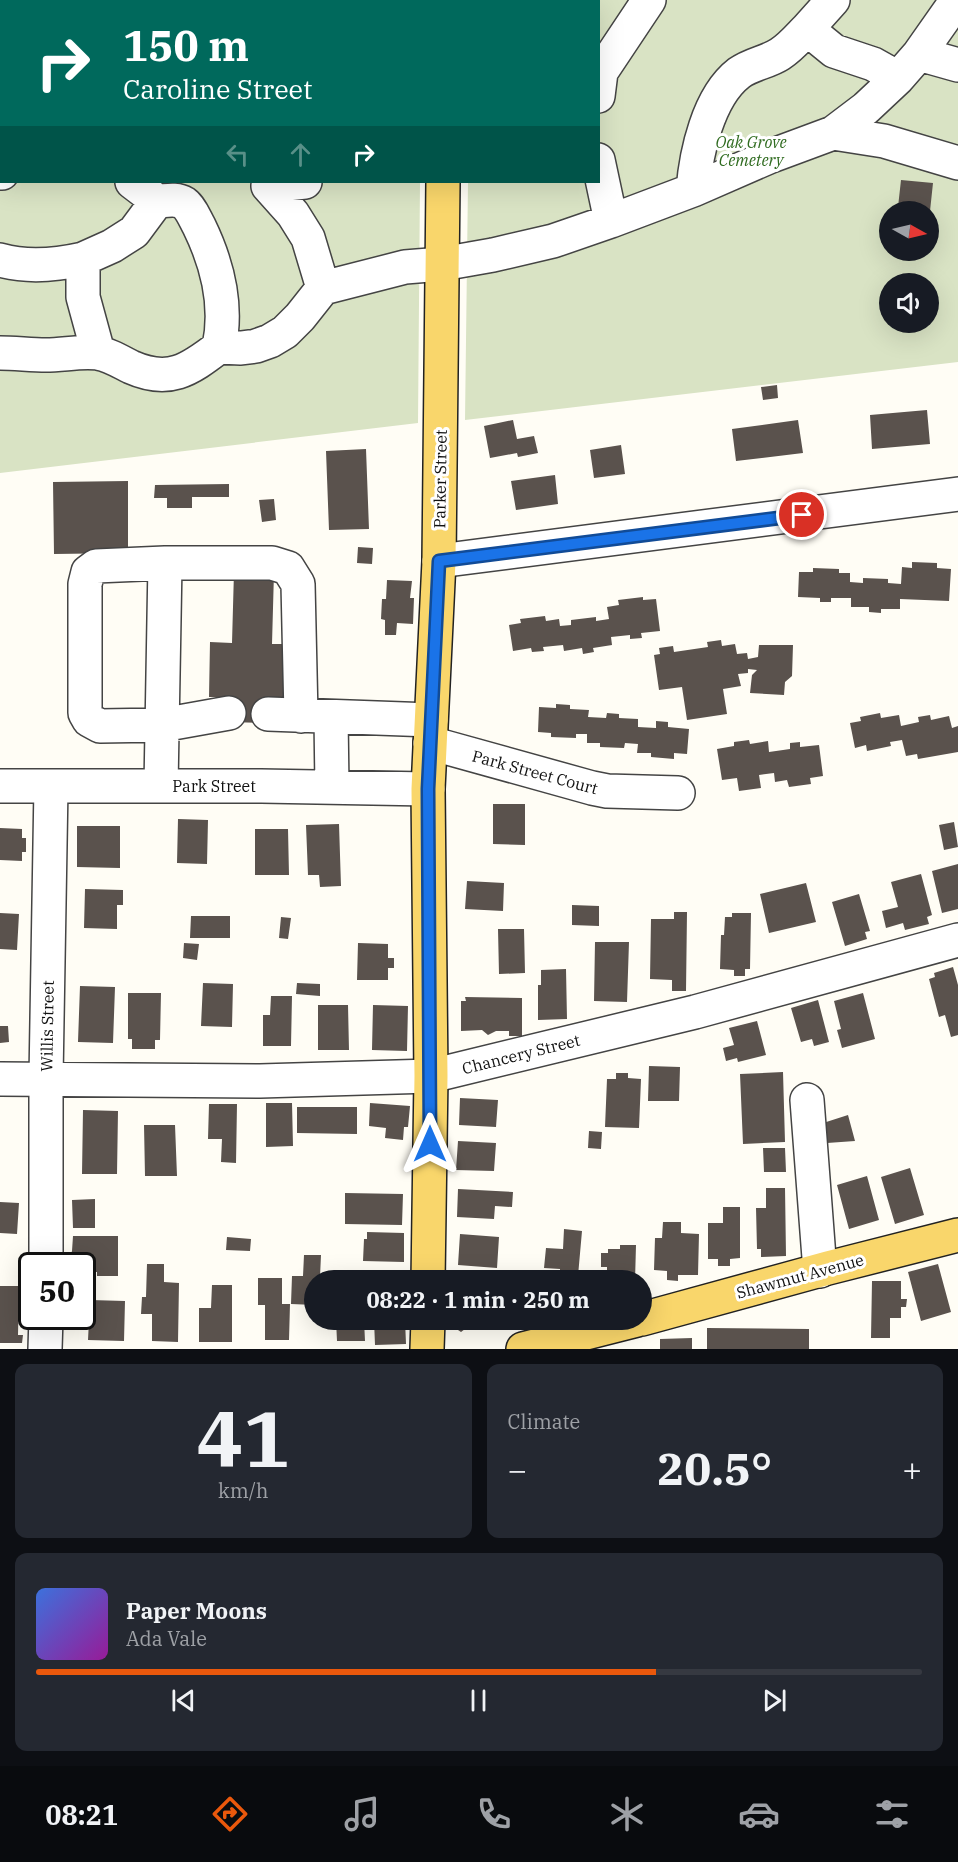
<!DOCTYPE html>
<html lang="en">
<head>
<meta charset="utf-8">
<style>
  :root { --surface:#171b24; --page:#242831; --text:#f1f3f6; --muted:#9ea1a6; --line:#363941; --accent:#ea580c }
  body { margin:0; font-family:"IBM Plex Serif",serif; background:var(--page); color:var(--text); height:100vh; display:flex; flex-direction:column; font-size:22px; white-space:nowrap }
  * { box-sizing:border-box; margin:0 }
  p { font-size:20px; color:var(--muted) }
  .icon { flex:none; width:33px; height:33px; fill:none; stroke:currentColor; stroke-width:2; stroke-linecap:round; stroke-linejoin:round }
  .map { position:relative; height:1349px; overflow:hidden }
  .panel { display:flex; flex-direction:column; gap:15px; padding:15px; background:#0d0f14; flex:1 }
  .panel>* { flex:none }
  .guide { position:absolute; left:0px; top:0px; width:600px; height:183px; box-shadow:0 6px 24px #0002; background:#00695c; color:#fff; overflow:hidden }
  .needle { width:39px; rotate:98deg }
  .fabs { position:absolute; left:879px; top:201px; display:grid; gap:12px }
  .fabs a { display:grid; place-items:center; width:60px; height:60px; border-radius:50%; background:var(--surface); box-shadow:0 6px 24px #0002; font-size:30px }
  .speed { position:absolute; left:18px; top:1252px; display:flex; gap:12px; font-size:30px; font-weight:700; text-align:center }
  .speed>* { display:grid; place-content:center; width:78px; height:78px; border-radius:50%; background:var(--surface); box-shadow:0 6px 24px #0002; line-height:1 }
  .speed .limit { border:3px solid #111; border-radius:9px; background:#fff; color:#111 }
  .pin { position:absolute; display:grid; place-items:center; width:51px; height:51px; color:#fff; margin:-26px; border:3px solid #fff; border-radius:50%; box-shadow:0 2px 6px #0007 }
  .me { position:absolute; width:66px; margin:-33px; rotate:0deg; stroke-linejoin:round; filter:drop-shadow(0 0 4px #0008) }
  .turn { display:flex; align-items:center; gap:21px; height:126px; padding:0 24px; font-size:27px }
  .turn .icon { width:78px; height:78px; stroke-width:2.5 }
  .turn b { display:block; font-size:42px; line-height:51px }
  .lanes { display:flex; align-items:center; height:57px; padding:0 24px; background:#0003; justify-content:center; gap:30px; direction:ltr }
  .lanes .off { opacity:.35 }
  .big { font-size:45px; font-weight:700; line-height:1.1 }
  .panel .widget { flex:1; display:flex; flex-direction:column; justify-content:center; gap:9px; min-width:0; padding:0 21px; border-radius:12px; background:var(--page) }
  .panel .dial { align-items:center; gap:0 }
  .dial b { font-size:78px; line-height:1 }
  .song { display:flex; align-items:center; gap:18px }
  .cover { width:72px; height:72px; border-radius:9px; background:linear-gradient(135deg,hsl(220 70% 55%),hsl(300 70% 35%)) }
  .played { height:6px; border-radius:3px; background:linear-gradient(90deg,var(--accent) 70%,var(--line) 70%) }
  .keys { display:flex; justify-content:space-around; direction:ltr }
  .heat { display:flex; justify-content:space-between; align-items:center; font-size:33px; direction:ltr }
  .panel .tiles { flex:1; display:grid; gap:15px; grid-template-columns:1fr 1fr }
  .widget:last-child { grid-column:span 2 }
  .trip { position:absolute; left:304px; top:1270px; width:348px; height:60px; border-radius:30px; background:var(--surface); box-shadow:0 6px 24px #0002; font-weight:700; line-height:60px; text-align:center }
  .dock { display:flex; height:96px; justify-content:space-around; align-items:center; background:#090b0e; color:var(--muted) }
  .dock .icon { width:42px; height:42px }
  .dock .active { color:var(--accent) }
  .dock b { font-size:27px; color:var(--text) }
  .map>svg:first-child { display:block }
  .cemetery { fill:#d9e3c4; fill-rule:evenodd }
  .building { fill:#5a524d }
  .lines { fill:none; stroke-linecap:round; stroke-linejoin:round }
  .minor-casing { stroke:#444; stroke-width:36 }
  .major-casing { stroke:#222; stroke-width:36 }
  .minor { stroke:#fff; stroke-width:33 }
  .major { stroke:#f9d66b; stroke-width:33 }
  .route-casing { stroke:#114b97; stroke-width:15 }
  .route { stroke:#1a73e8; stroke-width:10 }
  .labels { text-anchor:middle; stroke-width:6; stroke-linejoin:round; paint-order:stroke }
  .park-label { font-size:16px; font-style:italic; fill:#2f6b1f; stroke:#fff }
  .street-label { font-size:16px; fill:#111; stroke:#fff }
</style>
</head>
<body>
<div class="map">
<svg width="958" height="1349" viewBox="0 0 958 1349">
  <rect width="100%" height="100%" fill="#fffdf5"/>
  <path class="cemetery" d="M0,0H422V2H2V182H420L418,423L0,473Z
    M470,0H958V362L465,420L468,182H598V2H470ZM890,212H928V250H890ZM890,284H928V322H890Z"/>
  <path class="building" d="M901,180L933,183L930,211L898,207Z
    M777,385L778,398L763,400L761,387Z
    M927,410L930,444L872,449L870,415Z
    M513,420L517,439L534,436L538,453L518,457L517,453L490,458L484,426Z
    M798,420L803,453L736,461L732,429Z
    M621,445L625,474L594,478L590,450Z
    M366,449L369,529L329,530L326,451Z
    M555,475L558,504L516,510L511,481Z
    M128,481V553L54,554L53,482Z
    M229,484V497H192V508H167V498H154L155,485Z
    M274,499L276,520L262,522L259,500Z
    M358,547L373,548L372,564L357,563Z
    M912,562L937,563V568L951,569L949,601L900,599V609H881V613L869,612V607H851V598H831V602H820V598L798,597L799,572H813V568L839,569V573H850V582L863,583V578L888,579V583L901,584L902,567L912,568Z
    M234,571L274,572L272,644H290L288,699L268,723L229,722V697H209L210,642L232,643Z
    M387,580L412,581L410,598H414L413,624L397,623L396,635H385V620L381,619L382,599H386Z
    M643,597V600L656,599L660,631L641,633L642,638L630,639V635L611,637L612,645L593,648L594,652L583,654L582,648L564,651L563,645L543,647L544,651L532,652L531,648L513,651L509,625L521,623L520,619L545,616L546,621L559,619L560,626L571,625V620L596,617V621L609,619L607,607L619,605L618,600Z
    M721,640L722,646L735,644L737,654L747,653L748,659L758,657L759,645H793L792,676L785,682L784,695L750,693L752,675L757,670L748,669V673L738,674L741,686L723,689L727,714L687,720L682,687L659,690L654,655L660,654L659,648L673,646L674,652L708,647L707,642Z
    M556,704L570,705V709L589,710L588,717L606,718L607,713L619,714V718L638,719V727L656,728V721L668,722V727L689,729L687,754L674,753V759L651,757V753H637L638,744L625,743L624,748L600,747V743H587V734H576V738L551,737V733L538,732L539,707L556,708Z
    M880,713L881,718L899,715L901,726L919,722L918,717L930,715L931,720L949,716L952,728L958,726V752L918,759L917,754L906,756L902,740L890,742L891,746L867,751L866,745L855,748L850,723L861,721L860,717Z
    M749,740L750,744L768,741L769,752L790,749V743L800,742V747L819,745L823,776L810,778L811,784L789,787L787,780L775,782L774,773L759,775L761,788L739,791L737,778L722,780L717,749L734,746V742Z
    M493,804H525V845L493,844Z
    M178,819L208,820L207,864L177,863Z
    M954,822L958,847L944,850L939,825Z
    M339,824L341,886L320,887L319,875H308L306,825Z
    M77,826H120V868L77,867Z
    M0,828L22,829V838H26V852H22V861L0,860Z
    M255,829H288L289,875H255Z
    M958,864V909L942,913L932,871Z
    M921,874L932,915L927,917L929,924L905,930L903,923L886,928L882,911L898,907L891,882Z
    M467,881L504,883L503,911L465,909Z
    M806,883L816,922L769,933L760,894Z
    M85,889L123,890V905H117V929L84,928Z
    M859,894L870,931L865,932L867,939L845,946L832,902Z
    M572,905L599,906V926L572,925Z
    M674,912H687L686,991H672V980L650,979L651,919H674Z
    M0,913L19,914L17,950L0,949Z
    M732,913H751L750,969H745V976H734V970L720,969L721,935H724L725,917H732Z
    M191,916H230V938H190Z
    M281,917L291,918L288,939L279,938Z
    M498,929H524L525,973L499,974Z
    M595,942H629L627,1002L594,1001Z
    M184,943L199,944L197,960L183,958Z
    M358,943L388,944V958H394V968H388V980H357Z
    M953,967L958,985V1035L951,1037L945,1015L939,1017L929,979L935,977L934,973Z
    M566,969L567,1019L538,1020V985H541V970Z
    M203,983L233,984L232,1027L201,1026Z
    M297,983L320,984V996L296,994Z
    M80,986L115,987L113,1043L78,1042Z
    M128,993H161L160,1040H155V1049H132V1039H128Z
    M863,993L875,1039L842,1048L837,1030L841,1029L834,1001Z
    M271,996H292L291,1046H263V1015H270Z
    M465,997L522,998V1036H509V1031H496L488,1035L482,1030L461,1031V1001H466Z
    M818,1000L829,1042L814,1046L812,1039L801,1042L791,1008Z
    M318,1005H348L349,1050H318Z
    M373,1005L408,1006L407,1051L372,1050Z
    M757,1021L766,1055L738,1062L737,1058L726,1061L723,1048L734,1045L729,1028Z
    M0,1026H8L9,1042L0,1043Z
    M649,1066L680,1067L679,1101H648Z
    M783,1072L785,1142L743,1144L740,1074Z
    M616,1073H628V1078L641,1079L639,1128L605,1127L607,1079H616Z
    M460,1098L498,1100L496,1127L459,1125Z
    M266,1103H292L293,1146L266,1147Z
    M370,1103L410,1106L408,1127H404L403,1140L385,1138L386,1128L369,1126Z
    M209,1104H237L236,1163L221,1162L222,1139H208Z
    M297,1107H357V1134L297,1133Z
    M83,1110L118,1111L117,1174H82Z
    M848,1115L855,1141L827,1143L820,1124Z
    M144,1125H175L177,1176H145Z
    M589,1131L602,1132L601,1149L588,1148Z
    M458,1141L496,1143L494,1171L456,1170Z
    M763,1148H785L786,1172H764Z
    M910,1168L924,1215L895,1224L881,1177Z
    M867,1176L879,1220L849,1229L837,1185Z
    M766,1188H785L786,1256L761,1257V1249H757L756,1208H766Z
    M458,1189L513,1192L512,1207L495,1206L494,1219L457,1217Z
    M345,1193L403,1194L402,1225L345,1224Z
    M95,1199V1228H73L72,1200Z
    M0,1202L19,1203L17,1234L0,1233Z
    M723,1207H740V1258L730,1259V1266H718V1259H708V1223H723Z
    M663,1222H681V1233L699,1234L698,1275H678V1281L667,1280V1271L654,1270L655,1238H662Z
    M564,1229L582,1231L578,1276L560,1274V1269L544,1268L546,1248L563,1249Z
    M367,1232L404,1233V1262L363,1261L364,1239H367Z
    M460,1234L499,1237L497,1268L458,1265Z
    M73,1236H118V1276H97V1272H82V1266H71L69,1260L72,1251Z
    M227,1237L251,1239L250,1251L226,1250Z
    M620,1245H636L635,1281H607V1267H601V1253H608V1249H620Z
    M304,1255H321L320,1277H326V1281H315V1305L291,1304L292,1276H303Z
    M147,1264H164V1282L179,1283L178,1342L152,1341V1314H141L142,1297H146Z
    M938,1264L951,1312L921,1321L908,1272Z
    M258,1278H282V1304H290L289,1340H265V1305H258Z
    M872,1281H901V1299H907L906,1307H901V1318H890V1338H871Z
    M212,1285H232V1342H199V1308H211Z
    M0,1286H19L18,1335H23L22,1343H0Z
    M90,1300L125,1301L124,1341L88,1340Z
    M336,1320H364L365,1341H337Z
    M374,1320H405L406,1344L375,1345Z
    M456,1320H510V1329H465L461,1332L455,1328Z
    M707,1328L809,1329V1349H707Z
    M692,1338V1349H660V1339Z"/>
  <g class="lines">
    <defs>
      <path id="minor" d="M187,0L190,2
        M356,0L357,2
        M529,0L530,2
        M833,0L807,29L834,51L873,64L898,78L866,108L833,133L884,141L958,163
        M248,2L249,0
        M564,2L565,0
        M807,29C799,37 791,47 780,54C768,62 751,64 739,73C708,97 696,153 693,190L771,156L833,133
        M919,54L957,0
        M898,78L919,54L958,65
        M0,85L2,84
        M598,96L601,72L649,0
        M0,173H2
        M132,182L157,201C165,201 176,198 184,203C191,208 195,219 199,226C218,265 228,305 219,347
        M268,186L293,214L308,238L323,288
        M268,186L305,182
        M611,221L693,190
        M0,260C28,268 56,265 83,259
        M98,352L83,297V259L112,246L134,232L157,201
        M0,353C15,353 31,355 46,355C63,355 81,351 97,353C108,354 121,362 131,367C169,384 189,370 219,347L241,348L256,346L270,341L285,332L300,317L323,288L405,267L442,264L493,255L553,241L611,221L598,160
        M439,561L958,494
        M229,713L162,725L100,726L89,720L85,713V584L88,572L96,566L165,563H272L288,568L298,584L301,716
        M268,714L431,720
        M331,717L332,787
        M430,743L592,788L607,791L678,793
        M0,786H261L428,789
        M161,786L165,563
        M0,1079L260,1081L431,1076L695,1012L958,940
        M807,1100L820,1271
        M46,1266V1078L51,786
        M45,1349L46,1317"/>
      <path id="major" d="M445,2V0
        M428,1281L431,1076L428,789L439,561L443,182
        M642,1319L828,1268L958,1235
        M427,1349L428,1320
        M523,1349L637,1320"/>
    </defs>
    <use href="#minor" class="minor-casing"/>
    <use href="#major" class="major-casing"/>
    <use href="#minor" class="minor"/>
    <use href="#major" class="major"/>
  </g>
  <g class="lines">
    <defs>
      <path id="route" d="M430,1144L428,789L439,561L802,515"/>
    </defs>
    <use href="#route" class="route-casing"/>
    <use href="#route" class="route"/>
  </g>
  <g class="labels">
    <g class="park-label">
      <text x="751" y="148">Oak Grove<tspan x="751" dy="18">Cemetery</tspan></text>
    </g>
    <g class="street-label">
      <text transform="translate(440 479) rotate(-89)" y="6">Parker Street</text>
      <text transform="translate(535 772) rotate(15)" y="6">Park Street Court</text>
      <text x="214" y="792">Park Street</text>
      <text transform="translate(47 1026) rotate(-89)" y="6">Willis Street</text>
      <text transform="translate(521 1054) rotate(-14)" y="6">Chancery Street</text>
      <text transform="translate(800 1276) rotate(-15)" y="6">Shawmut Avenue</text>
    </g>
  </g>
</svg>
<div class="fabs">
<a><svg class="needle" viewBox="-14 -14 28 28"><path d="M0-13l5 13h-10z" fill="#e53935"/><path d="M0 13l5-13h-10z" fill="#9ea1a6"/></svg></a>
<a><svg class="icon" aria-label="sound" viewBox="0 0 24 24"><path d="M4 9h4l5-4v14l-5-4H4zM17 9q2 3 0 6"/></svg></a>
</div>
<div class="speed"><div class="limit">50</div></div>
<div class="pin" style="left:802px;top:515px;background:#d93025"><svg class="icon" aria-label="arrive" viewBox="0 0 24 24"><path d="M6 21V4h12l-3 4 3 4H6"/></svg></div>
<svg class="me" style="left:430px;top:1144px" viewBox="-20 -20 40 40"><path d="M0-17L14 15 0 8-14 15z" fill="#1a73e8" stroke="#fff" stroke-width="4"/></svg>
<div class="trip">08:22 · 1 min · 250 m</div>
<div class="guide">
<div class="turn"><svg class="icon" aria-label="right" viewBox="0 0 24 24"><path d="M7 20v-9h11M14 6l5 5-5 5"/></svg><div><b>150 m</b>Caroline Street</div></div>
<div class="lanes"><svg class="icon off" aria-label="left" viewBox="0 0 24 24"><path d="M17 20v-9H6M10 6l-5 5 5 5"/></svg><svg class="icon off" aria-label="ahead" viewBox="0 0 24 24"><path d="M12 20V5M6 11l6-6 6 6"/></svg><svg class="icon" aria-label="right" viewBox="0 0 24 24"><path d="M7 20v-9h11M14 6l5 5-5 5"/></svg></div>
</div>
</div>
<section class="panel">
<div class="tiles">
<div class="widget dial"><b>41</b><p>km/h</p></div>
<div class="widget"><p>Climate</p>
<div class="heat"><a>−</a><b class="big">20.5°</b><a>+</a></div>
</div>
<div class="widget">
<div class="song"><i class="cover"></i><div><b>Paper Moons</b><p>Ada Vale</p></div></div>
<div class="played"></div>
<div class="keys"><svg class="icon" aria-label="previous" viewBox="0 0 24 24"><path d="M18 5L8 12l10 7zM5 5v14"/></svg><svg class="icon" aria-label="pause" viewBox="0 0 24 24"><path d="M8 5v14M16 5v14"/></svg><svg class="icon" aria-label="next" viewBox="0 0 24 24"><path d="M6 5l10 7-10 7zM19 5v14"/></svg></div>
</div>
</div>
</section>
<nav class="dock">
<b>08:21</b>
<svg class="icon active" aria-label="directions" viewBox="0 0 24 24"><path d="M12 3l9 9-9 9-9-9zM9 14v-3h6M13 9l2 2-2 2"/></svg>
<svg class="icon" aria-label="music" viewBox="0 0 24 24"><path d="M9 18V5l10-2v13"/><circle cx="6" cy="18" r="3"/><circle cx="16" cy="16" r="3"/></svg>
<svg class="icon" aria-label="phone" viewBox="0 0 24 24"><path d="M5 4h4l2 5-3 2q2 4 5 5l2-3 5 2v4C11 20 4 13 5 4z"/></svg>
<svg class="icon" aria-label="climate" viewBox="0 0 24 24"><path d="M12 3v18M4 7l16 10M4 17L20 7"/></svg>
<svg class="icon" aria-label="car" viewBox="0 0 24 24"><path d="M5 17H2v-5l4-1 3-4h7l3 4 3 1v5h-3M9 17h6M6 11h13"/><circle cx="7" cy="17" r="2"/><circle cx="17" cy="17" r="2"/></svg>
<svg class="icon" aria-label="filters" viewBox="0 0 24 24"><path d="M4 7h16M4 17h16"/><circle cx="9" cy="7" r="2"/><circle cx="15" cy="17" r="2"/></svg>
</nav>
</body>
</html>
